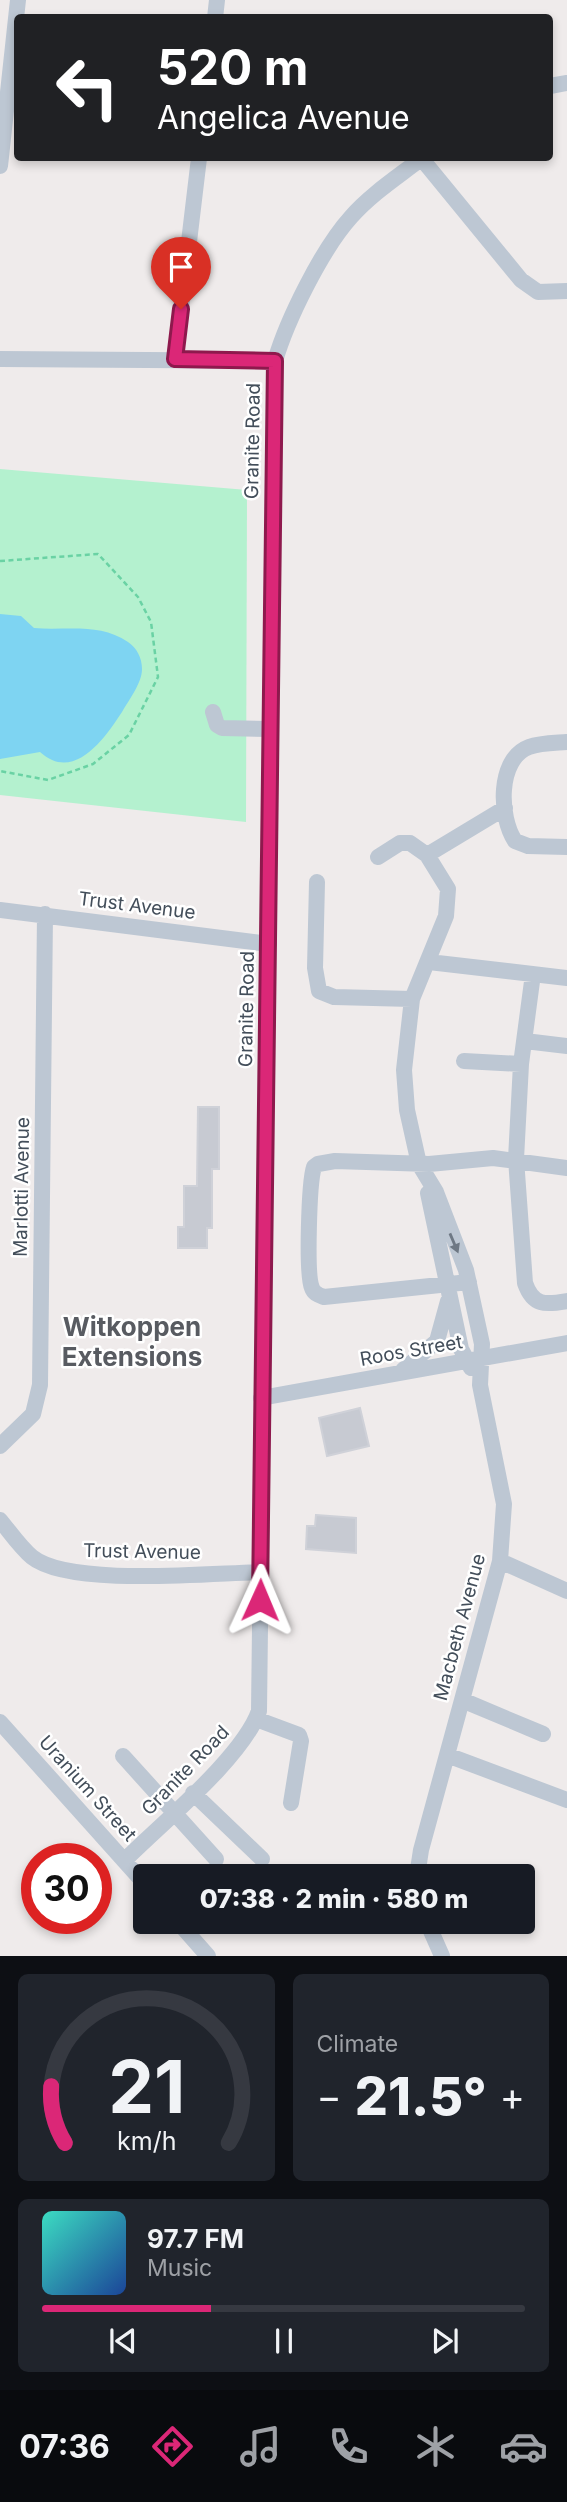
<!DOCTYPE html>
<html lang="en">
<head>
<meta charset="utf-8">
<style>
  :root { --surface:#171b24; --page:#20242c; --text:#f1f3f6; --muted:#9ea1a6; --line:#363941; --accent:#db2777 }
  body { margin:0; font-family:Inter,sans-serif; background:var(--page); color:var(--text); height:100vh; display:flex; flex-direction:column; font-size:26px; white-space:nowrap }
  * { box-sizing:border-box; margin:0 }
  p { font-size:23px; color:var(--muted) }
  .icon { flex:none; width:38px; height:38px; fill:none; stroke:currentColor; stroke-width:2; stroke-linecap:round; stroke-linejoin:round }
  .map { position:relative; height:1956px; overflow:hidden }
  .drawer { display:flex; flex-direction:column; gap:18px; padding:18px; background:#0d0f14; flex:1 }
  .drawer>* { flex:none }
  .guide { position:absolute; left:14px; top:14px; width:539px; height:147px; border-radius:7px; box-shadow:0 4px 10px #0003; background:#202124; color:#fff; overflow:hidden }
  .speed { position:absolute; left:21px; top:1843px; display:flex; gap:14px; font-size:35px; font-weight:700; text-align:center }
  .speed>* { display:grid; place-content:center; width:91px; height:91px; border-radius:50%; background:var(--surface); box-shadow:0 4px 10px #0003; line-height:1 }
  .speed .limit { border:10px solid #d22; background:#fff; color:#111 }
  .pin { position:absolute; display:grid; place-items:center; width:60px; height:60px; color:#fff; margin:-72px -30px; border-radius:50% 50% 50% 0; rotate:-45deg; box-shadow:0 0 7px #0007 }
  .pin .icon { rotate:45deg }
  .me { position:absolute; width:77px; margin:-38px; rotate:1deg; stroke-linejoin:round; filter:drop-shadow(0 0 5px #0008) }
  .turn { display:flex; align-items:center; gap:24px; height:147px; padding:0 28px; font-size:32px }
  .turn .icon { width:91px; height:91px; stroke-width:2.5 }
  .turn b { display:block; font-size:49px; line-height:60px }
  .big { font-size:52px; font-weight:800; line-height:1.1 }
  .drawer .tile { flex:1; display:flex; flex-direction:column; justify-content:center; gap:10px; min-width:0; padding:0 24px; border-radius:10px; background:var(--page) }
  .drawer .dial { align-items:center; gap:0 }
  .dial svg { height:182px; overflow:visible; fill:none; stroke:var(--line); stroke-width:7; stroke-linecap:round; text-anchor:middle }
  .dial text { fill:var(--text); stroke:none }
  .song { display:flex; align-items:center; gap:21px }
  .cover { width:84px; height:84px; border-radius:10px; background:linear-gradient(135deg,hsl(170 70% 55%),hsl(220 70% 35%)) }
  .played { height:7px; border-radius:4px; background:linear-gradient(90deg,var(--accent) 35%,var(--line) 35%) }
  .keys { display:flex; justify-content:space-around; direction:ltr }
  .heat { display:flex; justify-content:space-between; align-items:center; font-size:38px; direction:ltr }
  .drawer .tiles { flex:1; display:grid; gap:18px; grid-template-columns:1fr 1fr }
  .tile:last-child { grid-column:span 2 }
  .trip { position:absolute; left:133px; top:1864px; width:402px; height:70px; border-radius:7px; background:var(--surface); box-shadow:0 4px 10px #0003; font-weight:800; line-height:70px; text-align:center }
  .dock { display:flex; height:112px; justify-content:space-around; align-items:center; background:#090b0e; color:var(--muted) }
  .dock .icon { width:49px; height:49px }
  .dock .selected { color:var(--accent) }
  .dock b { font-size:32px; color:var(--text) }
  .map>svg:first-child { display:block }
  .green { fill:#b4f1cf }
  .water { fill:#7ed4f2 }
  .building { fill:#c7cad2; stroke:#cfd1d8; stroke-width:2 }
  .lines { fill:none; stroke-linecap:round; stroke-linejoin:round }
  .path { stroke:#6ad2a4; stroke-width:2.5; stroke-dasharray:5 3.5; stroke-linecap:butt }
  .minor { stroke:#bdc7d3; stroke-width:16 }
  .oneway { fill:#6e7884 }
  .route-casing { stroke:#8e194d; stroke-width:18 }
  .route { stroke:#db2777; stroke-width:12 }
  .labels { text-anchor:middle; stroke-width:5; stroke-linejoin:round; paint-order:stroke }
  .street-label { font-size:19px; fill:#434e5a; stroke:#fff }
  .district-label { font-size:26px; font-weight:bold; fill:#585b61; stroke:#fff }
</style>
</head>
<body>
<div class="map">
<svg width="567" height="1956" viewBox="0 0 567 1956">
  <rect width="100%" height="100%" fill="#efebeb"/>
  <path class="green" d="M0,469L247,490L246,822L0,795Z"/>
  <path class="water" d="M0,614L21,616L34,628C66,631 99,622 128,642C137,648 142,658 142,669C142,683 129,700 122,712C105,738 74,783 40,752L0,759Z"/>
  <path class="building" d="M198,1107H219V1169H212V1228H207V1248H178V1227H184V1186H197Z
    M360,1408L369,1446L327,1456L319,1418Z
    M316,1515L356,1518V1553L306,1549L307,1526H315Z"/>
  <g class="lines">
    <path class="path" d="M0,561L98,554L138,597L151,622L158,677L129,735L93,764L48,780L0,771"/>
    <path class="minor" d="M215,18L217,0
      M550,86L567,83
      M421,158L521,280L538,292L567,291
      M0,166L18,0
      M0,359L275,361
      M175,359L199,158
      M213,712L217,725L222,728L270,729
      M567,742C555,743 540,743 529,747C497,759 499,817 515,841L528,846L567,847
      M427,855L505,808
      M378,857L400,843H410L427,855L448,889L446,916L412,999L404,1070L407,1110L419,1164L436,1192L466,1270L482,1344L480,1385L504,1504L500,1561L421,1850L417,1876
      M317,882L315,968L319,991L334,997L412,999
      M0,910L269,944
      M429,962L567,978
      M533,974L521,1064L516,1159L525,1283C533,1306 545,1305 567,1301
      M525,1041L567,1046
      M464,1061L521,1064
      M428,1193L461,1349L471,1368
      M469,1282L324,1297C319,1295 314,1294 312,1288C306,1275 309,1182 314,1167L318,1164L335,1161L429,1164L493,1158L567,1168
      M403,1370L437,1341L448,1301
      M261,1398L567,1343
      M0,1446L33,1414L40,1385L45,914
      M0,1520C10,1532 20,1547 32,1557C69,1587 210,1573 261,1572
      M500,1561L567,1591
      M462,1700L543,1734
      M256,1719L299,1735L301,1741L291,1803
      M0,1722L145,1884
      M447,1755L567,1800
      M123,1756L216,1859
      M193,1793L262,1859
      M125,1860C162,1823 243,1757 259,1711L275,361C287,320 322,249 351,217C371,194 399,176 422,158
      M178,1922L208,1956
      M427,1922L442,1956"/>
  </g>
  <defs><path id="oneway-solid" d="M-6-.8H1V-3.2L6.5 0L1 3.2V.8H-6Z" transform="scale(1.75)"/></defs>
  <use class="oneway" href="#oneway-solid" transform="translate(454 1243) rotate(67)"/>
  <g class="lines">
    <defs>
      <path id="route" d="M181,309L175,359L275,361L260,1600"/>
    </defs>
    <use href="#route" class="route-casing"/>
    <use href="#route" class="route"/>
  </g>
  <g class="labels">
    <g class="street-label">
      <text transform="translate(252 441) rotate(-89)" y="7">Granite Road</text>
      <text transform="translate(137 905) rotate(7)" y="7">Trust Avenue</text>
      <text transform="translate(246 1009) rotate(-89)" y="7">Granite Road</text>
      <text transform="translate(21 1187) rotate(-89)" y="7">Marlotti Avenue</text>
      <text transform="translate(411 1350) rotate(-10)" y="7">Roos Street</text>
      <text transform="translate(142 1551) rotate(1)" y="7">Trust Avenue</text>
      <text transform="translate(459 1627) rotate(-75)" y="7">Macbeth Avenue</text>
      <text transform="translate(185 1770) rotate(-46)" y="7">Granite Road</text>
      <text transform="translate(88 1788) rotate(48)" y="7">Uranium Street</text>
    </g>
    <g class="district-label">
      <text x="132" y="1336">Witkoppen<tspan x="132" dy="30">Extensions</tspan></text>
    </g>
  </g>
</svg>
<div class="speed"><div class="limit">30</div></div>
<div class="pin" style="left:181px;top:309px;background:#d93025"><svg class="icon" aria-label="arrive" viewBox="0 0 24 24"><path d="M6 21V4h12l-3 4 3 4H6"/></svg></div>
<svg class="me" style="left:260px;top:1600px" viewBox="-20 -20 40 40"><path d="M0-17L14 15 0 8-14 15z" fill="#db2777" stroke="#fff" stroke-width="4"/></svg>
<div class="trip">07:38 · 2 min · 580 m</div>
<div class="guide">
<div class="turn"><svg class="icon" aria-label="left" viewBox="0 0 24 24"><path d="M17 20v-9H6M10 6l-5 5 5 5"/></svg><div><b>520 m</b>Angelica Avenue</div></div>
</div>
</div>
<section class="drawer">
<div class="tiles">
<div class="tile dial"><svg viewBox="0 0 100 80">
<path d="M14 69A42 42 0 1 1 86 69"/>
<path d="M14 69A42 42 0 0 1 8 44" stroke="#db2777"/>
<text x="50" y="56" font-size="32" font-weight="700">21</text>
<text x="50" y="72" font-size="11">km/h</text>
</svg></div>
<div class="tile"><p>Climate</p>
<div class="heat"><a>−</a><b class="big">21.5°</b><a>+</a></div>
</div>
<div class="tile">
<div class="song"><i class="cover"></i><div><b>97.7 FM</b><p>Music</p></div></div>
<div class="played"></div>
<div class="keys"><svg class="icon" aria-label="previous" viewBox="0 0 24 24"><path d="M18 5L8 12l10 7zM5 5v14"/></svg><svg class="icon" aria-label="pause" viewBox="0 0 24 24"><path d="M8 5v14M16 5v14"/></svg><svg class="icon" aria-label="next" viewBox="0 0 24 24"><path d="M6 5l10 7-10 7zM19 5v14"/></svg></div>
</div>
</div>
</section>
<nav class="dock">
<b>07:36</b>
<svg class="icon selected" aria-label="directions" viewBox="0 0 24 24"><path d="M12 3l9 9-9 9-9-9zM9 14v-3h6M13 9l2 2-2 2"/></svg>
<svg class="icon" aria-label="music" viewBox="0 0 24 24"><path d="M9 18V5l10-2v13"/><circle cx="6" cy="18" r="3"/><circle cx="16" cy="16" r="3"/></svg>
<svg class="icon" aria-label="phone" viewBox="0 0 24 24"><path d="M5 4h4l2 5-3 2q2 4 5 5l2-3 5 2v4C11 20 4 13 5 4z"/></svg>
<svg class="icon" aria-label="climate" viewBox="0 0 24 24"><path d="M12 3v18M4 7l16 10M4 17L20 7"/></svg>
<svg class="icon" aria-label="car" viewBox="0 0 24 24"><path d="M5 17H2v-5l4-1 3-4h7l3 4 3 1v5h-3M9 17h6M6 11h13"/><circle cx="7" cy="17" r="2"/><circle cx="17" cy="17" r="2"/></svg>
</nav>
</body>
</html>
